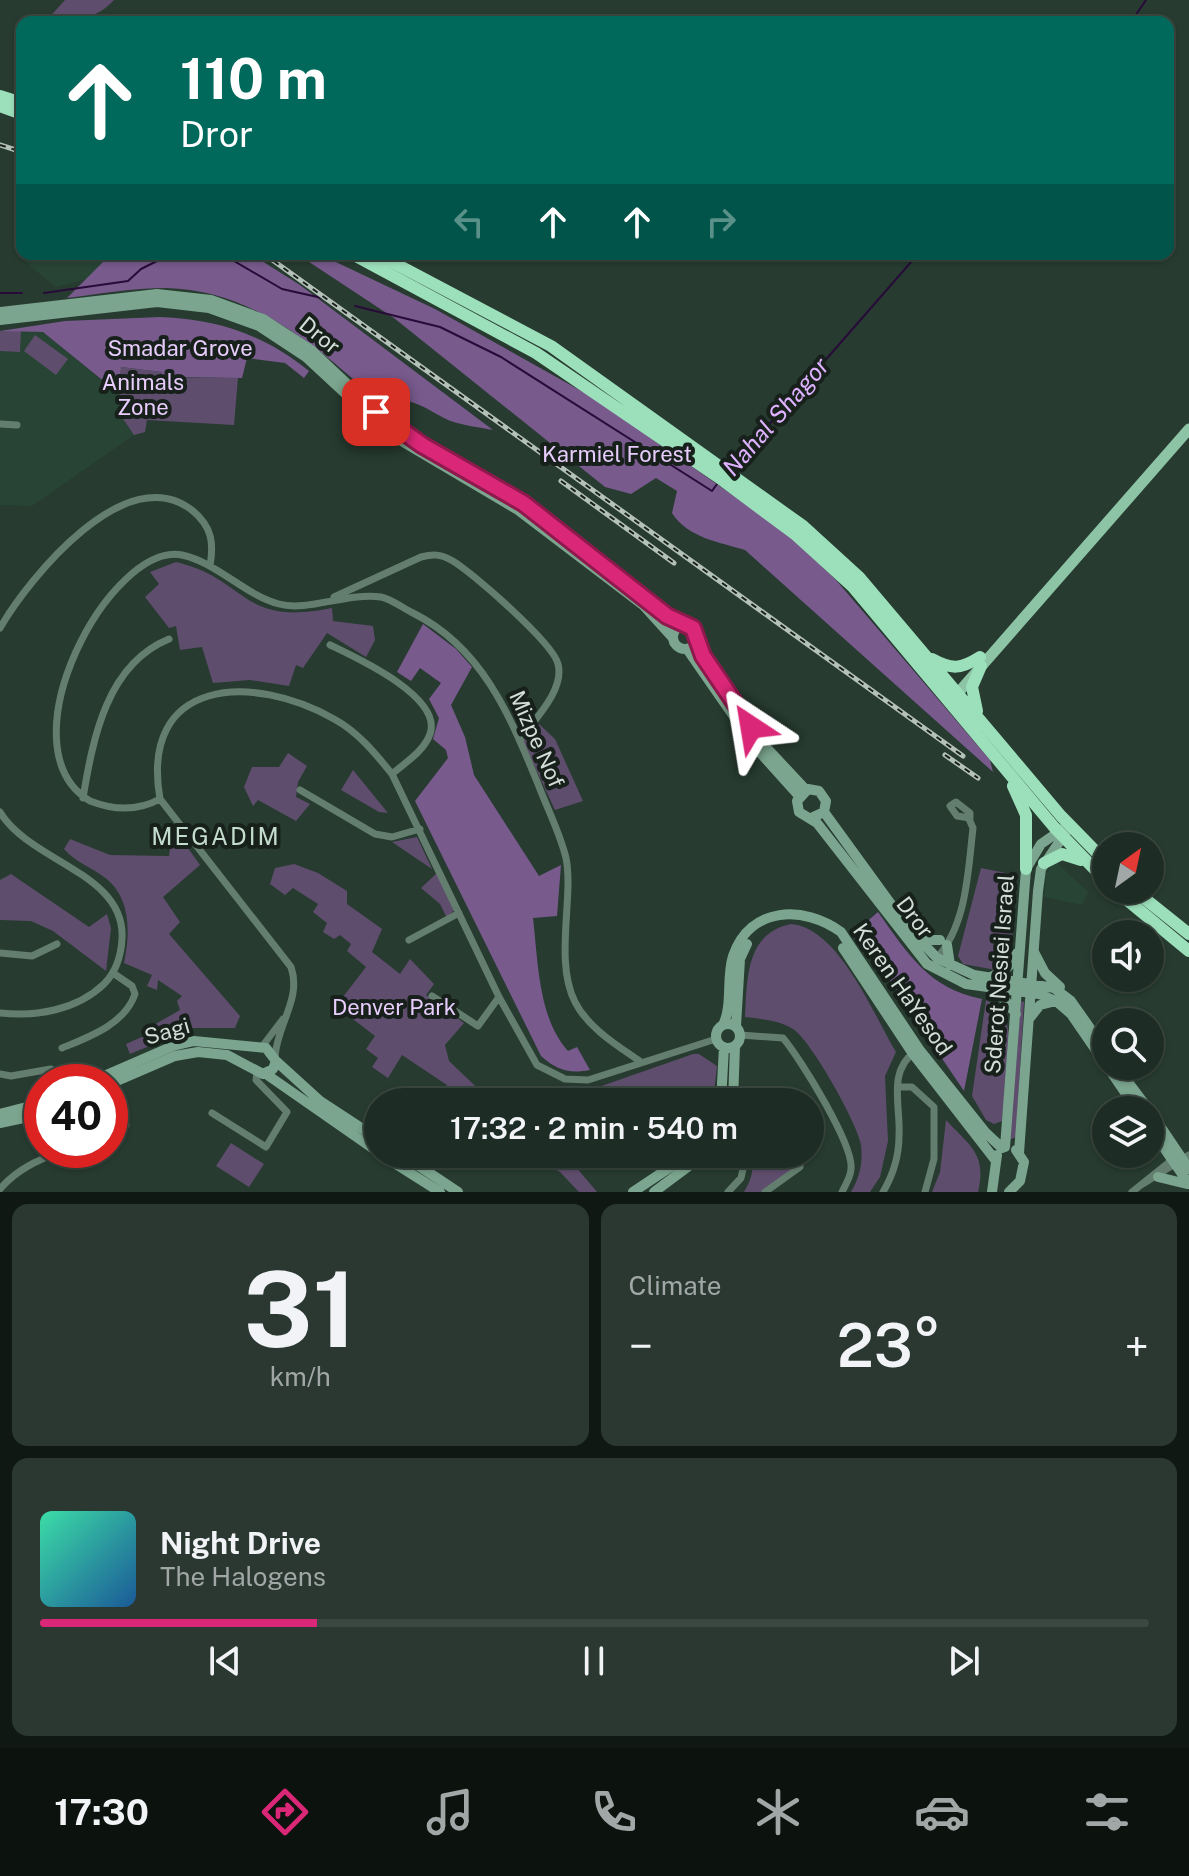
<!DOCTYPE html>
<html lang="en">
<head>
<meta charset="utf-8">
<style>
  :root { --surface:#1d2c24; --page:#2a3831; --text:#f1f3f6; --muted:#a0a7a6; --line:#3b4841; --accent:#db2777 }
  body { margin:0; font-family:"Public Sans",sans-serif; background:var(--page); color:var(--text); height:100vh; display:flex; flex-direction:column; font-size:30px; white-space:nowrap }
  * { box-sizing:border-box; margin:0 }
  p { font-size:26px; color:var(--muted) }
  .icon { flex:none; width:44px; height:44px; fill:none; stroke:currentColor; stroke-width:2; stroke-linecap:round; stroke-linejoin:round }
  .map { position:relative; height:1192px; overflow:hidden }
  .details { display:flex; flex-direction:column; gap:12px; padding:12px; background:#101814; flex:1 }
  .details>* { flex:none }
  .hud { position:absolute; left:16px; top:16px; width:1158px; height:244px; border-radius:16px; box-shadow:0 2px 6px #0004,0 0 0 2px var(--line); background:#00695c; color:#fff; overflow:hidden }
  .needle { width:52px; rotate:33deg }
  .controls { position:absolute; left:1092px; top:832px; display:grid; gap:16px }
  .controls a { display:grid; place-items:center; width:72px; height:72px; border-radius:50%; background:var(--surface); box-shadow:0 2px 6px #0004,0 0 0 2px var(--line); font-size:40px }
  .speed { position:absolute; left:24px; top:1064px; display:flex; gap:16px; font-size:40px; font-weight:700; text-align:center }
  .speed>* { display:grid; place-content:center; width:104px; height:104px; border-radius:50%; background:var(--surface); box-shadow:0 2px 6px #0004,0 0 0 2px var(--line); line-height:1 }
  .speed .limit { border:12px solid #d22; background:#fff; color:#111 }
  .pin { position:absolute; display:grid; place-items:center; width:68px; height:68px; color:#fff; margin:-34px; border-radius:16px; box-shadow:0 4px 12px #0006 }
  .me { position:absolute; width:88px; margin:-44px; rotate:327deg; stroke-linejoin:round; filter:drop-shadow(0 0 6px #0008) }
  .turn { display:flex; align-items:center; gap:28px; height:168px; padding:0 32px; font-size:36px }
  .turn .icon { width:104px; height:104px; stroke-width:2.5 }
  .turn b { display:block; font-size:56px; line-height:68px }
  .lanes { display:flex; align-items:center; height:76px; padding:0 32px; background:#0003; justify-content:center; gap:40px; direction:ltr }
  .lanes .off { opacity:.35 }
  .big { font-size:60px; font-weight:600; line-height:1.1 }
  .details .tile { flex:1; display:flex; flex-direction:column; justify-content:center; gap:12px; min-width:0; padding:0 28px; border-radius:16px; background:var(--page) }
  .details .dial { align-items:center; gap:0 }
  .dial b { font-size:104px; line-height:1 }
  .song { display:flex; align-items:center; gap:24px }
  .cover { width:96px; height:96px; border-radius:12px; background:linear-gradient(135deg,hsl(160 70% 55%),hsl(210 70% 35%)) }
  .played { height:8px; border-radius:4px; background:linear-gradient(90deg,var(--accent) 25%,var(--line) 25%) }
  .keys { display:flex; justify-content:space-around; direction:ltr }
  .heat { display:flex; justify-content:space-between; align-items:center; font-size:44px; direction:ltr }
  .details .tiles { flex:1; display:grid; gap:12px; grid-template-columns:1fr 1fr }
  .tile:last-child { grid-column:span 2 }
  .trip { position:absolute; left:364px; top:1088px; width:460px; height:80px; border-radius:40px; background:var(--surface); box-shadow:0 2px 6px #0004,0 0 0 2px var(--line); font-weight:600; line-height:80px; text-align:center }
  .tab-bar { display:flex; height:128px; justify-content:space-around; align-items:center; background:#0c120e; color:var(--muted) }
  .tab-bar .icon { width:56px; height:56px }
  .tab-bar .current { color:var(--accent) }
  .tab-bar b { font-size:36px; color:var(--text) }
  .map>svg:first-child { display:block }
  .built { fill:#284435 }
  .green { fill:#5f4d6d }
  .forest { fill:#785a8d }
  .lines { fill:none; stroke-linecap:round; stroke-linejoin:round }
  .stream { stroke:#270b38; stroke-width:2 }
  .street { stroke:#637e6f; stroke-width:7 }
  .secondary { stroke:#7ba58e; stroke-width:10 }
  .primary { stroke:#8dc4a6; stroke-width:11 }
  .highway { stroke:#9ce0bb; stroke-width:12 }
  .rail-casing { stroke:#b4c1ba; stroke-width:5 }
  .rail { stroke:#17201b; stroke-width:2; stroke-dasharray:6; stroke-linecap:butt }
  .route-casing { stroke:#8e194d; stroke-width:20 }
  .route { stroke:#db2777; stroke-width:14 }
  .labels { text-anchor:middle; stroke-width:8; stroke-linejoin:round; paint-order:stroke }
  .street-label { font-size:22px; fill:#d2ded7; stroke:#17201b }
  .park-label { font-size:22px; fill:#e8cdfc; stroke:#17201b }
  .water-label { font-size:24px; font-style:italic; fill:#dfb2ff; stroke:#17201b }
  .neighbourhood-label { font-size:24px; letter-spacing:2px; fill:#c3dccd; stroke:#17201b }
</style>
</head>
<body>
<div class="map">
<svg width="1189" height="1192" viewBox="0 0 1189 1192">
  <rect width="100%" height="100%" fill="#273b30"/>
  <path class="built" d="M30,254H111L87,279L56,287L31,267L25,260Z
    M0,331L43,332L100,379L119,381V413L134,435L32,506L0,505Z
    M1055,861L1088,892L1082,905L1044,897L1046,874Z"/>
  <path class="green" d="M65,0H114C96,20 71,22 45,22Z
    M0,331H21L20,352L0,351Z
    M35,335L68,359L56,375L24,351Z
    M120,367L162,372L174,378H238L234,425L147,420L145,432L134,435L119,413Z
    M176,562C248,579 240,627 332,608L333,621L373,626L375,640L366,657L327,633L303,668L296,665L289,686L250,680L213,683L202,647L180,650L176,626L169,628L145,597L159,584L150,572Z
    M539,724L555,739L583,801L555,810L523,741Z
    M288,753L307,766L298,782L296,797L310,804L296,821L258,800L253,806L244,787L252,767H279Z
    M353,770L388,813L379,812L341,790Z
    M173,827L200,865L163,897L180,922L169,934L240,1016L235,1028H193L130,1054L126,1044L153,1032L152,1026L180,1010L177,1001L182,996L158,980L157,990L147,986L152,975L124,963C130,935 132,897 104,877C91,867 75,862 64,849L70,839L110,855L169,856Z
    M417,837L432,869L392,842Z
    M294,864L318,873L347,891V904L382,929L372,952L400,974L410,959L434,984L426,995L464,1023L445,1045L449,1061L492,1102L442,1099L447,1085L402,1055L388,1078L372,1067L378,1058L366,1049L375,1036L336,1006L366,967L347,951L351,944L340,935L334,939L323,932L327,923L313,912L318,904L293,888L285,895L270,884L275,868Z
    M981,868L1016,875L1011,951L996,970L963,964L958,956Z
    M437,873L454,910L447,918L440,904L421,888Z
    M11,874L89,927L107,914L111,928L106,971L53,931L31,921L0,920V880Z
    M791,924C839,928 873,1014 896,1052L885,1076L888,1141L880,1177L870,1192H851C860,1177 863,1162 861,1145C858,1124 810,1039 793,1029C777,1020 762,1019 745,1017C747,979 746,933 791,924Z
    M986,1000C1026,1020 1005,1084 1002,1121L994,1124L986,1120L972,1096Z
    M1020,1001L1024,1002L1016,1137L1009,1140Z
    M693,1054H699L717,1066L713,1102H565L566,1089L590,1090Z
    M946,1120C970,1146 987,1154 978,1192H932L940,1172Z
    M231,1143L264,1164L249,1187L216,1166Z
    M533,1154H565L597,1192H579L560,1172Z
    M749,1154H795L792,1173L761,1192H744C752,1178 755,1169 749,1154Z"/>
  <path class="forest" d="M111,254H251L300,285L493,430C478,427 457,425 444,418C420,405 408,395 379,402C318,347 253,290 166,288C133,288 99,294 67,298Z
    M297,254H319L435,309L592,397L784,531L836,580L990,760L993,772L745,550C719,542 688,538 672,513L677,491L656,478L631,494L605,487L394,318Z
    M160,317C218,319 264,335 309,371L304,378L285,363L247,358L242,378L162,377V372L121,367L119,381L101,379L43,332L0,331L65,321Z
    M423,624L456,649L472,667L451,705L465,737L474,775L539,876L561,865L557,916L533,918C538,960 538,1018 568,1051L577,1047L590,1070C568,1074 557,1070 541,1056L415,801L448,758L446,750L433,739L439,718L429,699L441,683L420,668L411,681L397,672Z
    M878,912C908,954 929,989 982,999L964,1091L856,931Z"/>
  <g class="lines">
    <path class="stream" d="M1131,22L1146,0
      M222,254L282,289L322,298
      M0,293H22
      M44,293L128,281L141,269L171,254
      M355,306L440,327L501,357L712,491L717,484
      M732,467L918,254"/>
    <path class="street" d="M0,424L17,425
      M334,597L421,557C433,554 440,554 451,560C470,570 554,644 558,664C565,690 534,720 520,740
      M0,628C29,578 127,457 193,511C212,527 214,543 210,566
      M330,645C357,658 443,697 430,734C424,751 406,762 392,774
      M300,790L375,834L392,837L420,829
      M83,798C93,738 107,664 169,639
      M160,799C138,811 113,810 90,801C0,747 111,541 182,555C218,563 243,594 279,604C307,612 349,592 381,597C391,599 403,608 413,613C483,648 510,716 538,784C547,808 560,833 566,858C574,897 554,961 575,1002C588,1028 618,1046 641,1062
      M956,802L970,813V818L957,816L950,806Z
      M0,812C30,862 126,873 122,939C121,956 116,972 104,984C77,1010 36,1017 0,1013
      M409,940L459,913
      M0,953L32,956L57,944
      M936,959C967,925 968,871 973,828L969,819
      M432,996L478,1026L499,997
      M740,1035L783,1038C800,1058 854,1145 851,1169C851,1176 845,1186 842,1192
      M62,1048C89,1037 125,1024 135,994L132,986L113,973
      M261,1048L283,1019
      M275,1057C277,1024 302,999 291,967L160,799C139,677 253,673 334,719C358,732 375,753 392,774L499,997L537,1065L565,1079L588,1080L716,1039
      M0,1074L11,1076L51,1069
      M898,1087H912L934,1107V1159L925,1192
      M212,1113L266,1147L287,1112L256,1080L257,1073
      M110,1132L126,1125
      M1141,1185L1189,1155
      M0,1189C18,1168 39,1160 64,1150
      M728,1192L741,1178L745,1160L742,1154
      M765,1192L800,1167V1154
      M883,1192C893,1175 899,1156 899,1136C901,1107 887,1071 915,1052
      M1132,1192L1172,1160"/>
    <path class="secondary" d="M0,312L157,294L211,300L263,319L311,350L393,427L502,488L682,625
      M0,320L157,302L209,308L259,326L306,357L388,433L518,510L643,605L672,637
      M673 637a12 12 0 1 1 24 0a12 12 0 1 1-24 0Z
      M696,642L763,744L806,790
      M687,649L755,747L799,796
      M824,812L909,929L937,958L974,975L1054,988L1071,1001L1106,1051
      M811,818L824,812L826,801L819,791L808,789L797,801L799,812L817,823L927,964L966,984L1039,994L1056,1001L1071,1014L1106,1065
      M918,940H940
      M947,945L950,965
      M843,948L913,1054L996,1161
      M1034,952L1045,973L1060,987
      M990,978L1009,966L1017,953
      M992,991L1004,999L1016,1014
      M1029,1019L1040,1005L1056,1001
      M716 1036a12 12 0 1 1 24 0a12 12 0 1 1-24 0Z
      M723,1025C733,1004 726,978 733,956C750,906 804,905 841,932L919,1049L986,1133L1002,1148
      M736,1026L740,959L747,944
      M276,1061L320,1101L378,1139
      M1107,1066L1137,1110
      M1116,1066L1149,1110
      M266,1074L378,1152
      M90,1082L173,1046L194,1041L266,1048L276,1061L273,1069L263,1074L227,1055L198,1052L175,1056L110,1084
      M721,1102L724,1047
      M733,1102L735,1046
      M1150,1111L1189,1169
      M0,1114L42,1103
      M0,1123L42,1114
      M1150,1128L1189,1184
      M1005,1147L1026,869L1041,844L1064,828
      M1019,1153L1038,891L1041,869L1066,832
      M380,1154L440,1192
      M401,1154L458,1192
      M1158,1177L1187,1184
      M633,1192L690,1154
      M654,1192L705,1154
      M992,1192L997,1155
      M1009,1192L1020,1181L1024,1162L1016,1150"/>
    <path class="primary" d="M951,696L958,693L1189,429"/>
    <path class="highway" d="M0,96L22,103
      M0,106L22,114
      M352,254L536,353L718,477L796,535L852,586L1054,827L1106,881
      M377,254L551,346L803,526L860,578L1061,816L1106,862
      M932,659C952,670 961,669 980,657
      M977,711L972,687L981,666
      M1013,786L1026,815V869
      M1044,863L1062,854L1081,860
      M1115,890L1189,951
      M1134,890L1189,934"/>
    <defs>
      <path id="rail" d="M0,145L22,152
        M264,254L963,756
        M561,481L674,563
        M945,755L978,778"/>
    </defs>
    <use href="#rail" class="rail-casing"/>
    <use href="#rail" class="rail"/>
  </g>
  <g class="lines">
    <defs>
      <path id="route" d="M376,412L422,445L523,503L667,616L693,628L703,656L751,727"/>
    </defs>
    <use href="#route" class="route-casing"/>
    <use href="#route" class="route"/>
  </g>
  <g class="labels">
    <g class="street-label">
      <text transform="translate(320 335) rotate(39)" y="8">Dror</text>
      <text transform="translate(537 739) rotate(66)" y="8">Mizpe Nof</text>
      <text transform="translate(915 917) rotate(53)" y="8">Dror</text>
      <text transform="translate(999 974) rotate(-86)" y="8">Sderot Nesiei Israel</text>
      <text transform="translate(903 989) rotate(55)" y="8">Keren HaYesod</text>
      <text transform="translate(167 1031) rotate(-16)" y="8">Sagi</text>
    </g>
    <g class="park-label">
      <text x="180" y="356">Smadar Grove</text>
      <text x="143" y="390">Animals<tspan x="143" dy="25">Zone</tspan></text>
      <text x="617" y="462">Karmiel Forest</text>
      <text x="394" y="1015">Denver Park</text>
    </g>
    <g class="water-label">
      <text transform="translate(776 417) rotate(-49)" y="8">Nahal Shagor</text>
    </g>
    <g class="neighbourhood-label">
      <text x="216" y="845">MEGADIM</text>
    </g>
  </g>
</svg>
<div class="controls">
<a><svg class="needle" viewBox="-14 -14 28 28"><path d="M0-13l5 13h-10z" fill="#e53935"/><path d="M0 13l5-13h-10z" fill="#a0a7a6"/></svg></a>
<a><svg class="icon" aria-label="sound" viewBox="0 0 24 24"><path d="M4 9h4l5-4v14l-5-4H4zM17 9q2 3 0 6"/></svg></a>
<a><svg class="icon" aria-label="search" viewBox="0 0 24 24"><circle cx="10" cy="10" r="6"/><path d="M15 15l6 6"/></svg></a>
<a><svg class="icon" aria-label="layers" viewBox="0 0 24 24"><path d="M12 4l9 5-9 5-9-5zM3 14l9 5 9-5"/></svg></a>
</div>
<div class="speed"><div class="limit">40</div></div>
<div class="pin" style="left:376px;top:412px;background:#d93025"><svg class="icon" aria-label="arrive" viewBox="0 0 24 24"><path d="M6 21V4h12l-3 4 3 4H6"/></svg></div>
<svg class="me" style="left:751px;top:727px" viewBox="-20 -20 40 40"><path d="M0-17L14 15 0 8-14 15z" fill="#db2777" stroke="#fff" stroke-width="4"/></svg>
<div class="trip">17:32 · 2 min · 540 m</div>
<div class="hud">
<div class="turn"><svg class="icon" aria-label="ahead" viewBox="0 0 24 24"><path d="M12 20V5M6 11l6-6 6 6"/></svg><div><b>110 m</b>Dror</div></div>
<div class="lanes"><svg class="icon off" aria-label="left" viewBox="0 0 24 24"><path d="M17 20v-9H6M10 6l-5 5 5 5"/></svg><svg class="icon" aria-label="ahead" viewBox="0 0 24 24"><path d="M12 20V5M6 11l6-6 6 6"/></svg><svg class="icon" aria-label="ahead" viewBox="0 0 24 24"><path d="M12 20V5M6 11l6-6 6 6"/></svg><svg class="icon off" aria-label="right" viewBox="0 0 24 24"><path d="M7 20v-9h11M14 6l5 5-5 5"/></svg></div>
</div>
</div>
<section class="details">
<div class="tiles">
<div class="tile dial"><b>31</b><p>km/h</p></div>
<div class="tile"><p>Climate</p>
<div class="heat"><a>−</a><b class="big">23°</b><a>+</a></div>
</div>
<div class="tile">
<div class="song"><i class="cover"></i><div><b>Night Drive</b><p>The Halogens</p></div></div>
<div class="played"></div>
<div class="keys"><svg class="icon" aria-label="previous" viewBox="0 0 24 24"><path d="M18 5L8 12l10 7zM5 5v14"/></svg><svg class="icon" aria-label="pause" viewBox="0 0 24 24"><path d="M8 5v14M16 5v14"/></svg><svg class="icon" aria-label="next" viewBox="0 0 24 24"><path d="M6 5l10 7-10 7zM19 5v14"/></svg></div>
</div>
</div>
</section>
<nav class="tab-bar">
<b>17:30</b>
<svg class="icon current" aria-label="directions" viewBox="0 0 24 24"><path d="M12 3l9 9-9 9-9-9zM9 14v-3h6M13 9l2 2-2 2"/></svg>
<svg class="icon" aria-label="music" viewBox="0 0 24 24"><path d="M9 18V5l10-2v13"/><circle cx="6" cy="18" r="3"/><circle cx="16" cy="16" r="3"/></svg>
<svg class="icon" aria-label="phone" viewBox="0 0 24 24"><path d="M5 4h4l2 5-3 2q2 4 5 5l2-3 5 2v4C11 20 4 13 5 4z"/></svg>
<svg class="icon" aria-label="climate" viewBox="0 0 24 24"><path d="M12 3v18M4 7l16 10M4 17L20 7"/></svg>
<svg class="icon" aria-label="car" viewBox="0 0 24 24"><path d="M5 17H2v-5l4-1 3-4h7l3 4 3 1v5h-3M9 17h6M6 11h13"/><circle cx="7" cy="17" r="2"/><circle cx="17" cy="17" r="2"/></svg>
<svg class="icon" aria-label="filters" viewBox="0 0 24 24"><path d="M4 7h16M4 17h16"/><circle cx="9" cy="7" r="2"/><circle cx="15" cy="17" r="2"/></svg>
</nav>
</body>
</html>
